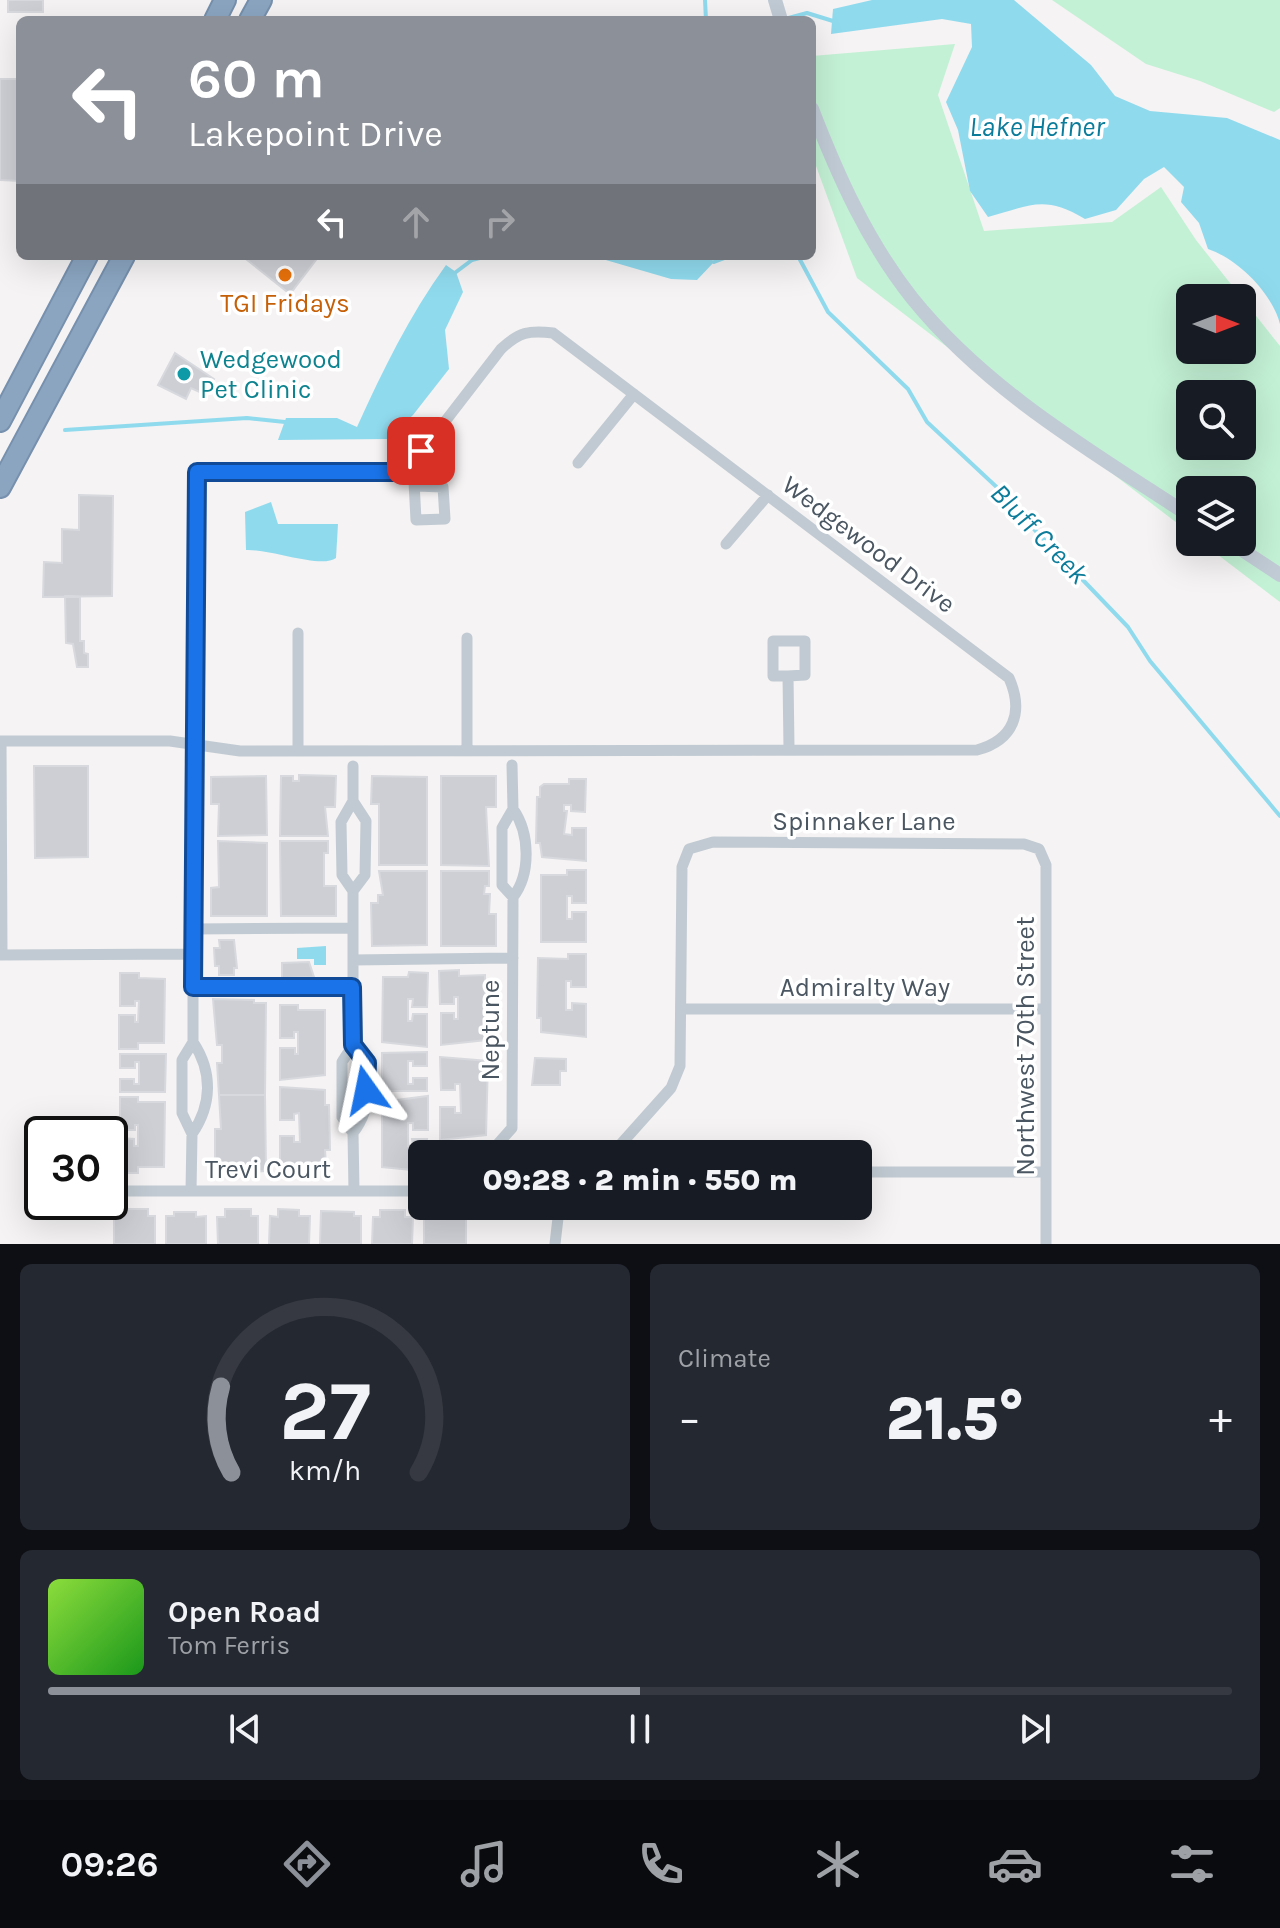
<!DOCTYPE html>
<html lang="en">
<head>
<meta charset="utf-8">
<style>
  :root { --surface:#171b24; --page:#242831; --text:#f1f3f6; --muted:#9ea1a6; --line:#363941; --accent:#8c9099 }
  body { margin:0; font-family:Karla,sans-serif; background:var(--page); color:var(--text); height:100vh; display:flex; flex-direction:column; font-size:30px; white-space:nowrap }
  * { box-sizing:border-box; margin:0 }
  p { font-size:26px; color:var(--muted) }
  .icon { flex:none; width:44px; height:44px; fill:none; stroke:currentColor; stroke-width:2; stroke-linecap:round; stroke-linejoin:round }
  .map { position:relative; height:1244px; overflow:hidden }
  .sheet { display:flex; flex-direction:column; gap:20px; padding:20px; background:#0d0f14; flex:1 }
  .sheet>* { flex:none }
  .top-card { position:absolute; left:16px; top:16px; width:800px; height:244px; border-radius:12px; box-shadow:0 8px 32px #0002; background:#8c9099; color:#fff; overflow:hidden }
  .needle { width:52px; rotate:90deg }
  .fabs { position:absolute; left:1176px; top:284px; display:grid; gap:16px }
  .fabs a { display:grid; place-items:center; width:80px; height:80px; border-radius:12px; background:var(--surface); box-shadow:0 8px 32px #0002; font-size:40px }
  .speed { position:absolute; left:24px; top:1116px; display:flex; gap:16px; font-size:40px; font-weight:700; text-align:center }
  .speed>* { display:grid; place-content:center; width:104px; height:104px; border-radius:50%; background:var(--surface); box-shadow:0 8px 32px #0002; line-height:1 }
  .speed .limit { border:4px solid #111; border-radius:12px; background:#fff; color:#111 }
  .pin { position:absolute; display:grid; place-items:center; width:68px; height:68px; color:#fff; margin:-34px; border-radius:16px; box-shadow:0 4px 12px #0006 }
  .me { position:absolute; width:88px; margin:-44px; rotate:348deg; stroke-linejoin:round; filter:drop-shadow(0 0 6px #0008) }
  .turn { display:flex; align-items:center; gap:28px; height:168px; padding:0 40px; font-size:36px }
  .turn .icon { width:104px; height:104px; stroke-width:2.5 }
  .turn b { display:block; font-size:56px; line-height:68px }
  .lanes { display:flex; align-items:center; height:76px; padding:0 40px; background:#0003; justify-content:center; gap:40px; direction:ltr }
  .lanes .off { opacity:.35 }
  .big { font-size:60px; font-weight:800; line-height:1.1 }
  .sheet .tile { flex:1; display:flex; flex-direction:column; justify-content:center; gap:12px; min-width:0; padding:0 28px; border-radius:12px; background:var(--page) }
  .sheet .dial { align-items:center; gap:0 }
  .dial svg { height:208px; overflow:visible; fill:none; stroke:var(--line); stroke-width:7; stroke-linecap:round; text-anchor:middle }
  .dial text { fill:var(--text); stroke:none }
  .song { display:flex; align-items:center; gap:24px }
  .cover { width:96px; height:96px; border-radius:12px; background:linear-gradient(135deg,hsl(90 70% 55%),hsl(120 70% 35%)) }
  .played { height:8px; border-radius:4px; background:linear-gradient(90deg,var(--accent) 50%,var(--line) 50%) }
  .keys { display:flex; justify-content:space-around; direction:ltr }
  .heat { display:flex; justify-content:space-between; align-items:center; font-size:44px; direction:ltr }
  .sheet .tiles { flex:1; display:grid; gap:20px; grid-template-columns:1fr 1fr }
  .tile:last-child { grid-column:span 2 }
  .trip { position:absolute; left:408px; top:1140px; width:464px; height:80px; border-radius:12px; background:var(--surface); box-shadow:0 8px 32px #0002; font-weight:800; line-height:80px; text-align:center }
  .dock { display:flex; height:128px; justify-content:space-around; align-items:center; background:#090b0e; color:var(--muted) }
  .dock .icon { width:56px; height:56px }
  .dock .selected { color:var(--accent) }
  .dock b { font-size:36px; color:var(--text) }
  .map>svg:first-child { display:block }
  .green { fill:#c3f1d5; fill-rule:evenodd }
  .water { fill:#90daee }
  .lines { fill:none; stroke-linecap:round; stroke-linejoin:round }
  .stream { stroke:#90daee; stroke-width:4 }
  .building { fill:#cdcfd5; stroke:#d7d9de; stroke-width:2 }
  .highway-casing { stroke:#7690ad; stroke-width:24 }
  .street { stroke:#c1cad2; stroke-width:11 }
  .secondary { stroke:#c1cbd6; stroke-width:14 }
  .highway { stroke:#8ba5c1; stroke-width:20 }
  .route-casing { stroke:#114b97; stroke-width:20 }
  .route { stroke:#1a73e8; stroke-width:14 }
  .food-dot { fill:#e8710a; stroke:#fff; stroke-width:3 }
  .culture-dot { fill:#0f9aa8; stroke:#fff; stroke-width:3 }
  .labels { text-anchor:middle; stroke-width:7; stroke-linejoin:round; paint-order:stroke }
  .food-label { font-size:26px; fill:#c56008; stroke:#fff }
  .culture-label { font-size:26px; fill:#0d838f; stroke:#fff; text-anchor:start }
  .street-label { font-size:26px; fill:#4a5661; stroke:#fff }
  .water-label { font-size:28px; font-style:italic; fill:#0c7c9b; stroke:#fff }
</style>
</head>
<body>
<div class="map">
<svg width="1280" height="1244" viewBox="0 0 1280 1244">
  <rect width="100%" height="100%" fill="#f5f3f3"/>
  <path class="green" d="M1052,0H1280V108L1274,112L1200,81L1146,64Z
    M955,44L938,95L984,231L1112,222L1161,187L1196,240L1280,346V602L1201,542H1242V490H1190V533L857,278L812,155V56ZM1190,298H1242V350H1190ZM1190,394H1242V446H1190Z"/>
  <path class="water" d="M872,0H1014L1091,65L1115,96L1150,111L1227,118L1280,140V324C1272,293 1238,259 1208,249L1199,223L1181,202L1184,187L1164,167L1144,179L1116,210L1085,219C1044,195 1032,205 988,217L970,191L958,130L946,102L972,47L971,24L942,19L831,34L833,9Z
    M592,256H709L714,262L697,280L671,279Z
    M446,265L456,272L463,292L445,330L449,369L413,415L388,439L278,440L286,418H337L357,427C383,370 409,316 446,265Z
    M271,502L278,524H338L336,558C321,569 271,549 246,550L245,512Z
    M326,946V965H314V959H297V948Z"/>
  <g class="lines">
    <path class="stream" d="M705,0L706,20
      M785,19L807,13L833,21
      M798,256L828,312L908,389L927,422L1017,506L1031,526L1128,627L1150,661L1280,816
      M714,262L730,256
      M456,272L472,260L487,256
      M65,430L247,418L285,422"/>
  </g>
  <path class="building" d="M8,0H43V12H8Z
    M0,79H20V181L0,180Z
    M242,256H319L290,294Z
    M175,353L214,379L206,395L191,388L186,399L158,385Z
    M79,495L113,496L112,596L43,597L44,562L62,563V529L79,530Z
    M65,596L80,597V641H84V653L88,654V667H77L73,644L66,643Z
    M34,766H88V857L35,858Z
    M299,775L336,776L335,807H325L328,836H280L281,776H293V781H299Z
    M266,776L267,835L218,836L219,804H211V777Z
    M372,776L427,777V865H379V804H371Z
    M441,776H496V807H486L489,866L441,865Z
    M569,779H586L585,812L571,811V805H564V811H567L564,834L572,835V828H586V861L542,857L540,843H536L537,797H540V787L544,784H569Z
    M218,841L267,843V916H211V888L219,887Z
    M280,841H328V853H324V886H336V916H281Z
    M567,870H586V903H572V896H567V919H572V912H586V942H541V875H567Z
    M379,871H427V945L372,946L371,903H378V895H383Z
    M441,871H489V886H485L484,894H490L489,914H496V946H441Z
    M219,940H234L237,968H234V975H219V966H215L214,948H220Z
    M568,954H586V987H571V981H566V1010H572V1003L586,1004V1037L541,1032V1018H537L538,958L568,959Z
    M309,962L314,977L282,978V963Z
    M459,970V976L485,975L486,1040L441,1045V1013H454V1019H458V997H454V1004H440L439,971Z
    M409,972L428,973L427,1007H412L413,999H408V1021H412L413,1014H427V1047L382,1042L383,977H408Z
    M120,973H139V978L165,979L164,1043H138V1049H119V1015H135V1022H138L139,1001H135V1006H120Z
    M213,999L254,1000V1003H266L265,1095H219L217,1063H222V1045H217Z
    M280,1005H298V1010H325V1075L280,1080V1048H295V1054H298V1032H294V1038H280Z
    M427,1052V1066H413V1061H408V1084H413V1078H427V1091H382V1053Z
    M120,1054H166L165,1092H120V1079H134V1084H139V1062H135V1068H120Z
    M440,1057L488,1061L486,1135L440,1140V1107H455V1113H461L460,1084H455V1090H441Z
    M535,1058L566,1059V1071H560V1085H532Z
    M280,1087L325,1090V1105H329L330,1150H325L326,1166L280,1167V1136H294V1142H300L299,1113L294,1114V1120H280Z
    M219,1095H265L266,1171L215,1174V1129H221Z
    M428,1096V1130H413V1123H408V1146L413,1145L412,1139H427L422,1171L382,1167V1102Z
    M120,1097H138V1102H165L164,1167H138V1173H119V1138L134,1139V1146H138V1125H135V1130H120Z
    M122,1209H148V1216H155V1244H114V1216H122Z
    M225,1209H251V1216H258V1244H218L217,1217H225Z
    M278,1209L299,1210V1216H310L309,1244H269L270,1216L278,1217Z
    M433,1209H459V1216H466V1244H424V1216H433Z
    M380,1210H405V1217H413L412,1244H372L373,1217H380Z
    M321,1211L354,1212V1216H361V1244H320Z
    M174,1212H196V1217L206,1216V1244H166V1216H174Z"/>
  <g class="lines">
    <defs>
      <path id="highway" d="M215,20L225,0
        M250,20L261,0
        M0,421L87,256
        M0,487L124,256"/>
    </defs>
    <use href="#highway" class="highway-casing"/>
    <path class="street" d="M413,463L416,520L445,519L443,487L416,486
      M578,463L634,394
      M726,544L768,495
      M298,633V751
      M467,638V750
      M788,676H773V641H805V675L788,676L789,748
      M0,741H170L240,751L977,750C1014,740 1024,712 1009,678L553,333C529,330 519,332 501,349L413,463L393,472H197V725L193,761V1042L182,1060V1113L192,1134L191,1191
      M1,741L2,955
      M512,765L513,809L502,828V885L513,897
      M353,766V801L341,822L342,875L353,891V1045L342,1062V1117L353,1133L354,1191
      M353,801L366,821L365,875L353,891
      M193,929L353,928
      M0,955L192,954
      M353,960L513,958
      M193,987H352
      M683,1009H1046
      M353,1045C373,1071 373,1107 353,1133
      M192,1134C212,1105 213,1072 193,1042
      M489,1154L512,1128L513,897C531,874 530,833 513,809
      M612,1154L671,1088L680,1066L682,867L689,849L713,842L1024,844L1039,849L1046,865V1244
      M858,1172H1046
      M114,1191H422
      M555,1244L558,1218L565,1206"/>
    <path class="secondary" d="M775,0L781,20
      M812,109C838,176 867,241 912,298C987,391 1091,451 1190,516
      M1230,542L1280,575"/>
    <use href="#highway" class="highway"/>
  </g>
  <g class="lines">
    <defs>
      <path id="route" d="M366,1090L367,1063L353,1045L352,987H193L197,472H393L413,463L421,451"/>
    </defs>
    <use href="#route" class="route-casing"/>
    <use href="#route" class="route"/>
  </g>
  <circle class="food-dot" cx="285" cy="275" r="8"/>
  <circle class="culture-dot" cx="184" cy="374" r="8"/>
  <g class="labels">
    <g class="food-label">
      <text x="285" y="312">TGI Fridays</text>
    </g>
    <g class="culture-label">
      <text x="200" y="368">Wedgewood<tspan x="200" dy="30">Pet Clinic</tspan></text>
    </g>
    <g class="street-label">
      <text transform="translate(869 544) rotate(37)" y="9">Wedgewood Drive</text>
      <text x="864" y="830">Spinnaker Lane</text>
      <text x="865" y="996">Admiralty Way</text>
      <text transform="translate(490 1030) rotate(-90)" y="9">Neptune</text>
      <text transform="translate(1025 1046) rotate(-90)" y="9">Northwest 70th Street</text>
      <text x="268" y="1178">Trevi Court</text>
    </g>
    <g class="water-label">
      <text x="1037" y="136">Lake Hefner</text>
      <text transform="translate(1040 533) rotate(46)" y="10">Bluff Creek</text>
    </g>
  </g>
</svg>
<div class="fabs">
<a><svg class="needle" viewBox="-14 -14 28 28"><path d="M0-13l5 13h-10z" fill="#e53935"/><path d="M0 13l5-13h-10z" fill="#9ea1a6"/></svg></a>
<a><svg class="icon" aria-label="search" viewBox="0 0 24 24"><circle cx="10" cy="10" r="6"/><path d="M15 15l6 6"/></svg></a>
<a><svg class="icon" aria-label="layers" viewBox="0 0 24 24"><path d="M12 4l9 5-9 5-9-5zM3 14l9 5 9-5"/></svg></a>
</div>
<div class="speed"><div class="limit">30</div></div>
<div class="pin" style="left:421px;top:451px;background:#d93025"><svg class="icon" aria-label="arrive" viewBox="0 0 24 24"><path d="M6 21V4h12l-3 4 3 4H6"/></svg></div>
<svg class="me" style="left:366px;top:1090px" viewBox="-20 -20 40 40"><path d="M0-17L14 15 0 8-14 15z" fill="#1a73e8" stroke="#fff" stroke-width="4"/></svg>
<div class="trip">09:28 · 2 min · 550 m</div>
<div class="top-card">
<div class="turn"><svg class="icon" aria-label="left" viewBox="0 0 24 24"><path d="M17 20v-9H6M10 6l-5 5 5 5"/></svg><div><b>60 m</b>Lakepoint Drive</div></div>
<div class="lanes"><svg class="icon" aria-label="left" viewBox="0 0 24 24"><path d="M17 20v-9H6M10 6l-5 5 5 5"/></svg><svg class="icon off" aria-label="ahead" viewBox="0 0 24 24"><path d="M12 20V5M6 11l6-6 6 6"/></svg><svg class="icon off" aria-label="right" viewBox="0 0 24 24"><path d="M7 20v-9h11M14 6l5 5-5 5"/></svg></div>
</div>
</div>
<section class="sheet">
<div class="tiles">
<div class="tile dial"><svg viewBox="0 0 100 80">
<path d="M14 69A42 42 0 1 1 86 69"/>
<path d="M14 69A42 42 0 0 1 10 36" stroke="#8c9099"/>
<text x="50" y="56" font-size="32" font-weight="700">27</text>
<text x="50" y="72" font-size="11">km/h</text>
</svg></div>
<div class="tile"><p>Climate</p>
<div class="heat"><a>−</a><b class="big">21.5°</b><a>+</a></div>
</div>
<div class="tile">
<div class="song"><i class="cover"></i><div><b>Open Road</b><p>Tom Ferris</p></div></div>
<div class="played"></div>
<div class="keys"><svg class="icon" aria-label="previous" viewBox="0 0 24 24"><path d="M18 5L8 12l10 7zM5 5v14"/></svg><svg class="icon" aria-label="pause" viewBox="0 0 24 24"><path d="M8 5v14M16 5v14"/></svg><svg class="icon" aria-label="next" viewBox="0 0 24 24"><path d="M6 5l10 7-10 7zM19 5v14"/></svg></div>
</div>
</div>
</section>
<nav class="dock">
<b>09:26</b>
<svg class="icon selected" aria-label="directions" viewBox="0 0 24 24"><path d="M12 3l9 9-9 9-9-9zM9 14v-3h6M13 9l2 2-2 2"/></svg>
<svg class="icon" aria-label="music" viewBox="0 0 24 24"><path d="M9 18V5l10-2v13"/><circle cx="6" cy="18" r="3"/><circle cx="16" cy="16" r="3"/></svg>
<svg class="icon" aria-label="phone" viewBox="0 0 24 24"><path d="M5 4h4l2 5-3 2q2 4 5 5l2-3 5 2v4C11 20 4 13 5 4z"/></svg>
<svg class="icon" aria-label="climate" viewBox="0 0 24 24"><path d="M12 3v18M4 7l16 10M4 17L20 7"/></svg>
<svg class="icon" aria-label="car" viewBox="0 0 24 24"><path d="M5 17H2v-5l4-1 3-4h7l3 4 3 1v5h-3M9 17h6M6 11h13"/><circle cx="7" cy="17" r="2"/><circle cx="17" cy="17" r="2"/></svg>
<svg class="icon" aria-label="filters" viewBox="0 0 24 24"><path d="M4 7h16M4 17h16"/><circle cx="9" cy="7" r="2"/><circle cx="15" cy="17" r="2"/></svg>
</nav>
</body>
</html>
